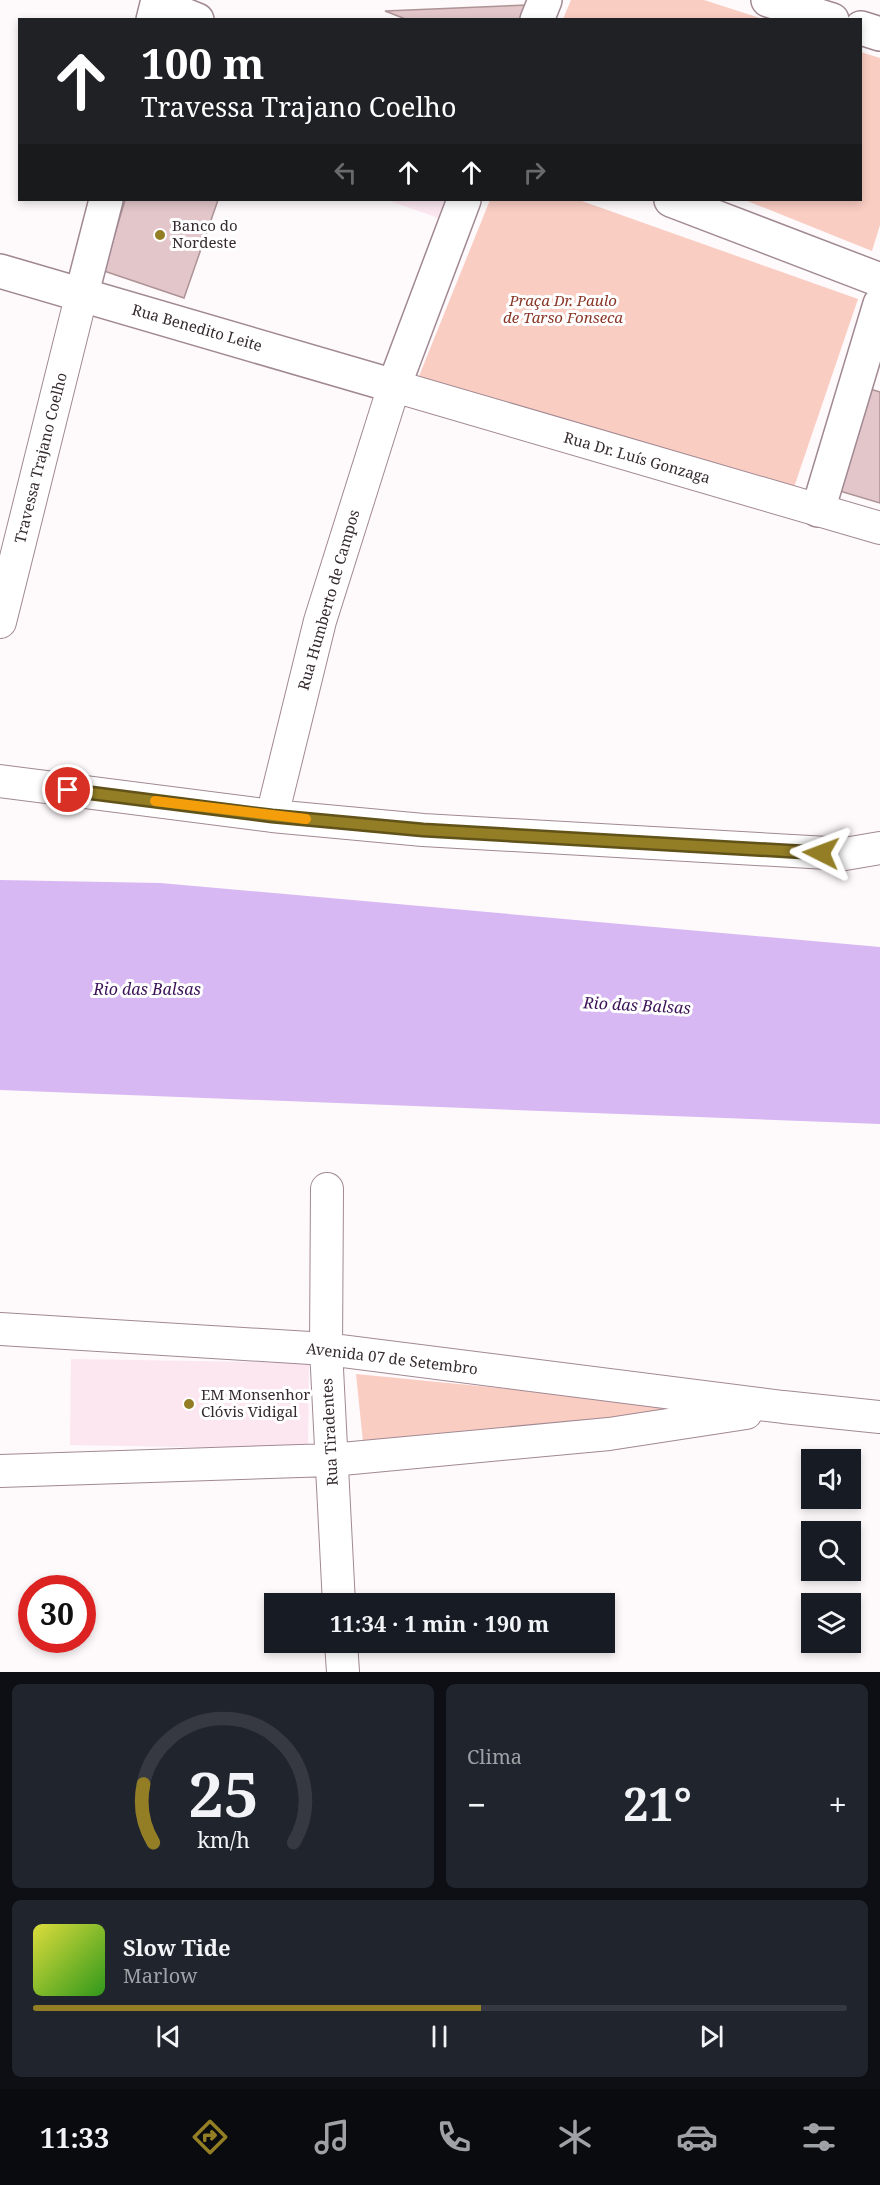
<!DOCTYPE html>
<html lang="pt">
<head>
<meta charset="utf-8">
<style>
  :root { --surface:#171b24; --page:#20242c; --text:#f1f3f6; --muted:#9ea1a6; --line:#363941; --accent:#937e25 }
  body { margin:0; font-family:"Noto Serif",serif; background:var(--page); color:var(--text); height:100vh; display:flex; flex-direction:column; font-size:22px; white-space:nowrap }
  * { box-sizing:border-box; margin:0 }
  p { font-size:20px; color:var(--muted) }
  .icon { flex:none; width:33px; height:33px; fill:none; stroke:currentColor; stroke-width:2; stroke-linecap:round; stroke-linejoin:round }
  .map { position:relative; height:1672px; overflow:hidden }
  .sheet { display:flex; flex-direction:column; gap:12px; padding:12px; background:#0d0f14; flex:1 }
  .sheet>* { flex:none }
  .top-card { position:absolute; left:18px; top:18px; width:844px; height:183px; border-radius:0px; box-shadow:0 3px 9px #0003; background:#202124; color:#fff; overflow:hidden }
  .controls { position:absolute; left:801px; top:1449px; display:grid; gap:12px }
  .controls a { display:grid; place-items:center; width:60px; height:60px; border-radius:0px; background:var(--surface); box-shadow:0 3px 9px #0003; font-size:30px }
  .speed { position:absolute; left:18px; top:1575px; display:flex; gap:12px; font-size:30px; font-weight:700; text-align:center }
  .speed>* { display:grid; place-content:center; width:78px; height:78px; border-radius:50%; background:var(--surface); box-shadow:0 3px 9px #0003; line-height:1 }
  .speed .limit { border:9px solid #d22; background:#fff; color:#111 }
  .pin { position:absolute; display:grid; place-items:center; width:51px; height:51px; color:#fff; margin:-26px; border:3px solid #fff; border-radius:50%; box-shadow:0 2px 6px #0007 }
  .me { position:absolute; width:66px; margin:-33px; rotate:273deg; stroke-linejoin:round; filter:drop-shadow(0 0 4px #0008) }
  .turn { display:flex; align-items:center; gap:21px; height:126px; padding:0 24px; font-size:27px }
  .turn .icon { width:78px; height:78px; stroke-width:2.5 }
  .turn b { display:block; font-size:42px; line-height:51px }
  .lanes { display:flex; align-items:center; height:57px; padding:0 24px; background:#0003; justify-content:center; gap:30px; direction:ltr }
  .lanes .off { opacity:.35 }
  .big { font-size:45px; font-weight:700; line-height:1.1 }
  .sheet .widget { flex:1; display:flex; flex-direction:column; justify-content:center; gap:9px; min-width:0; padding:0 21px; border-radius:9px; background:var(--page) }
  .sheet .dial { align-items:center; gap:0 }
  .dial svg { height:156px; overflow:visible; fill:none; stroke:var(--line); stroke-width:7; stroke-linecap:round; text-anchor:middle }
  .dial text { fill:var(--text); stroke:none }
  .song { display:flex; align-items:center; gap:18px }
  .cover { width:72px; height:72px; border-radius:9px; background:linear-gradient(135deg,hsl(60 70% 55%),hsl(110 70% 35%)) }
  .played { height:6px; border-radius:3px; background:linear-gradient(90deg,var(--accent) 55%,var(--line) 55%) }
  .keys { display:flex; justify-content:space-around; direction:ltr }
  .heat { display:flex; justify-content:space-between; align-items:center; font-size:33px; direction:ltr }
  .sheet .tiles { flex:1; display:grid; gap:12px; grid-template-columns:1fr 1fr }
  .widget:last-child { grid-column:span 2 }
  .trip { position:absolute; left:264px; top:1593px; width:351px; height:60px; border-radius:0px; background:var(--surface); box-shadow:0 3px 9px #0003; font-weight:700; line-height:60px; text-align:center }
  .menu { display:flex; height:96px; justify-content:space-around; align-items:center; background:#090b0e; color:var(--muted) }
  .menu .icon { width:42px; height:42px }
  .menu .selected { color:var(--accent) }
  .menu b { font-size:27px; color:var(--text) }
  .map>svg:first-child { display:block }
  .built { fill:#fce7f0 }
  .green { fill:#facdc3 }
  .water { fill:#d7b8f3 }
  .building { fill:#e2c6c9; stroke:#ad9395; stroke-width:1.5 }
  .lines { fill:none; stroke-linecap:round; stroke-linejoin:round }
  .street-casing { stroke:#a18993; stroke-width:34 }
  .secondary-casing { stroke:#a18993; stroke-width:36 }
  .street { stroke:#fff; stroke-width:32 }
  .secondary { stroke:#fff; stroke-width:33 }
  .route-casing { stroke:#605218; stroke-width:15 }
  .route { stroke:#937e25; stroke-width:10 }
  .slow { stroke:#f59e0b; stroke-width:10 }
  .poi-dot { fill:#937e25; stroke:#fff; stroke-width:2 }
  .labels { text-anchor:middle; stroke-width:6; stroke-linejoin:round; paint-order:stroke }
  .poi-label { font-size:15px; fill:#352b30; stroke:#fff; text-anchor:start }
  .park-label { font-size:15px; font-style:italic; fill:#8a3727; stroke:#fff }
  .street-label { font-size:15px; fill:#352b30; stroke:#fff }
  .water-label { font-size:16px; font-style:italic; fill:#3b1256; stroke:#fff }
</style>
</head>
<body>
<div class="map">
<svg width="880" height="1672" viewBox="0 0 880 1672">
  <rect width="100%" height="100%" fill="#fef9fb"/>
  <path class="built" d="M388,200H445L438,218Z
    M71,1359L309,1363L308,1449L70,1445Z"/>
  <path class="green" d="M571,0H704L763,19H563Z
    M861,52L880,58V225L872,251L745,200H861Z
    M490,200H579L858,299L793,490L417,381Z
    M356,1374L725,1410L363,1442Z"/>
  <path class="water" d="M0,880L160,883L880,947V1124L0,1090Z"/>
  <path class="building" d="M528,5L522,20H408L385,11Z
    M125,200H218L184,298L104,271Z
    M864,387L880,392V503L833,489Z"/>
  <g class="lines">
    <defs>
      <path id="street" d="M0,622L82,293
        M0,781L272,816L423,830L845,854L880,848
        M272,816L320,621L394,386L880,528
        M327,1189L326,1349L339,1604
        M0,1329L326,1349L783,1407L880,1417
        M0,1471L331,1460L609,1434L746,1413
        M341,1642L343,1672"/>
      <path id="secondary" d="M768,0L832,20
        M153,20L157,4L197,20
        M537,20L545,0
        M861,28L880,34
        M671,200L880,280
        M0,271L394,386L464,200
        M82,293L106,200
        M818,510L880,304"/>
    </defs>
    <use href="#street" class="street-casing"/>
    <use href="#secondary" class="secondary-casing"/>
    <use href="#street" class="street"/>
    <use href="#secondary" class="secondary"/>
  </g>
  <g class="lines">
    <defs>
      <path id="route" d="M68,790L272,816L423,830L821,853"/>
    </defs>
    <use href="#route" class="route-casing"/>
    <use href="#route" class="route"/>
    <path class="slow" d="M155,801L306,819"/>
  </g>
  <g class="poi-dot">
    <circle cx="160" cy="235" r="6"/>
    <circle cx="189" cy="1404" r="6"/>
  </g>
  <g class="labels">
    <g class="poi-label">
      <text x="172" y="231">Banco do<tspan x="172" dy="17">Nordeste</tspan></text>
      <text x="201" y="1400">EM Monsenhor<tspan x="201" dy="17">Clóvis Vidigal</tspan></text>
    </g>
    <g class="park-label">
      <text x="563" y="306">Praça Dr. Paulo<tspan x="563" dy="17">de Tarso Fonseca</tspan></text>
    </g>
    <g class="street-label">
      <text transform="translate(197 328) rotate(16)" y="5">Rua Benedito Leite</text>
      <text transform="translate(41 458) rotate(-76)" y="5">Travessa Trajano Coelho</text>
      <text transform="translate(637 458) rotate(16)" y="5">Rua Dr. Luís Gonzaga</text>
      <text transform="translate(329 600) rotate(-74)" y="5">Rua Humberto de Campos</text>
      <text transform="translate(392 1359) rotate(7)" y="5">Avenida 07 de Setembro</text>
      <text transform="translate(330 1432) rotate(-93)" y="5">Rua Tiradentes</text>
    </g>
    <g class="water-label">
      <text x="147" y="995">Rio das Balsas</text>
      <text transform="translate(637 1005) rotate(3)" y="6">Rio das Balsas</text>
    </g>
  </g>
</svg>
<div class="controls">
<a><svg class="icon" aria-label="sound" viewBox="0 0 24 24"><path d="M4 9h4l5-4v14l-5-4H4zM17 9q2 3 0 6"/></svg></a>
<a><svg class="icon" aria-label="search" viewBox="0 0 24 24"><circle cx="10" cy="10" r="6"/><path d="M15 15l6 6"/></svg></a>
<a><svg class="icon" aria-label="layers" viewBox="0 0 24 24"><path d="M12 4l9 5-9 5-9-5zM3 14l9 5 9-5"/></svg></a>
</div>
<div class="speed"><div class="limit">30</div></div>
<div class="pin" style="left:68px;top:790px;background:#d93025"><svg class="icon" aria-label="arrive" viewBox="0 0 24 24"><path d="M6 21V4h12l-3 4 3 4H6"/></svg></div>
<svg class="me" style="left:821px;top:853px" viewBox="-20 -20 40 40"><path d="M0-17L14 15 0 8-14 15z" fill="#937e25" stroke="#fff" stroke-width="4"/></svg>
<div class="trip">11:34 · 1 min · 190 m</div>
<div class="top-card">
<div class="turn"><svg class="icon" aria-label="ahead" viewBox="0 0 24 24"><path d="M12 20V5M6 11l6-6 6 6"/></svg><div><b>100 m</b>Travessa Trajano Coelho</div></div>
<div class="lanes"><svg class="icon off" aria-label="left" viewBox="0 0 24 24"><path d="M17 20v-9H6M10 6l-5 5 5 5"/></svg><svg class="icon" aria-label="ahead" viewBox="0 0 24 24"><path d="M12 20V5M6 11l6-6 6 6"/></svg><svg class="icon" aria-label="ahead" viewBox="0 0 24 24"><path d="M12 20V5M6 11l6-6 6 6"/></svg><svg class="icon off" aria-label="right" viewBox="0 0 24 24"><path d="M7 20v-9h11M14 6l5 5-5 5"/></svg></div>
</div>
</div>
<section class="sheet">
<div class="tiles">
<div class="widget dial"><svg viewBox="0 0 100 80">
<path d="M14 69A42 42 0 1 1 86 69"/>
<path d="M14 69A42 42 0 0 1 9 39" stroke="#937e25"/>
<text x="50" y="56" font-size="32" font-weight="700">25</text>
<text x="50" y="72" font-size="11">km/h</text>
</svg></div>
<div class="widget"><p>Clima</p>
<div class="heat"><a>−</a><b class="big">21°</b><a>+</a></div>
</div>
<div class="widget">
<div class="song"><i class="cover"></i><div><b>Slow Tide</b><p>Marlow</p></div></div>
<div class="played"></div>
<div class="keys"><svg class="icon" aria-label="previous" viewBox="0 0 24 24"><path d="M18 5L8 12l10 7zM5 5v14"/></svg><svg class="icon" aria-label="pause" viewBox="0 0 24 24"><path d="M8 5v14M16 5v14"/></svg><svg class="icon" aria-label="next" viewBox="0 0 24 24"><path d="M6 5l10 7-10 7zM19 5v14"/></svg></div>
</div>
</div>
</section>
<nav class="menu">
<b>11:33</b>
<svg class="icon selected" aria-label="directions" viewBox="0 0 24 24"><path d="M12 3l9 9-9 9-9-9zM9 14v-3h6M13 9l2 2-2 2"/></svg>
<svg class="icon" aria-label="music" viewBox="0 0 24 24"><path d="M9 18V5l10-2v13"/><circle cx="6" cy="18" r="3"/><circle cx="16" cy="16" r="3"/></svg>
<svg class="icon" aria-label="phone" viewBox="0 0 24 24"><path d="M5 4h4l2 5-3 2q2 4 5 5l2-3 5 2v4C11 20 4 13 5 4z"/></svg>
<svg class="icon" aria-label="climate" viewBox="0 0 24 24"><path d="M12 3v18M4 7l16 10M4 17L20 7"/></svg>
<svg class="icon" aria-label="car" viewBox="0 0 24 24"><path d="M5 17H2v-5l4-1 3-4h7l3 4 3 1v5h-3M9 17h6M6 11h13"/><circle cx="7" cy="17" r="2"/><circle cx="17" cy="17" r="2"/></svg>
<svg class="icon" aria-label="filters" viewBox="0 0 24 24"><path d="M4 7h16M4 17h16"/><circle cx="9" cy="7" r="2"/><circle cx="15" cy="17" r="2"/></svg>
</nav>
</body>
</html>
